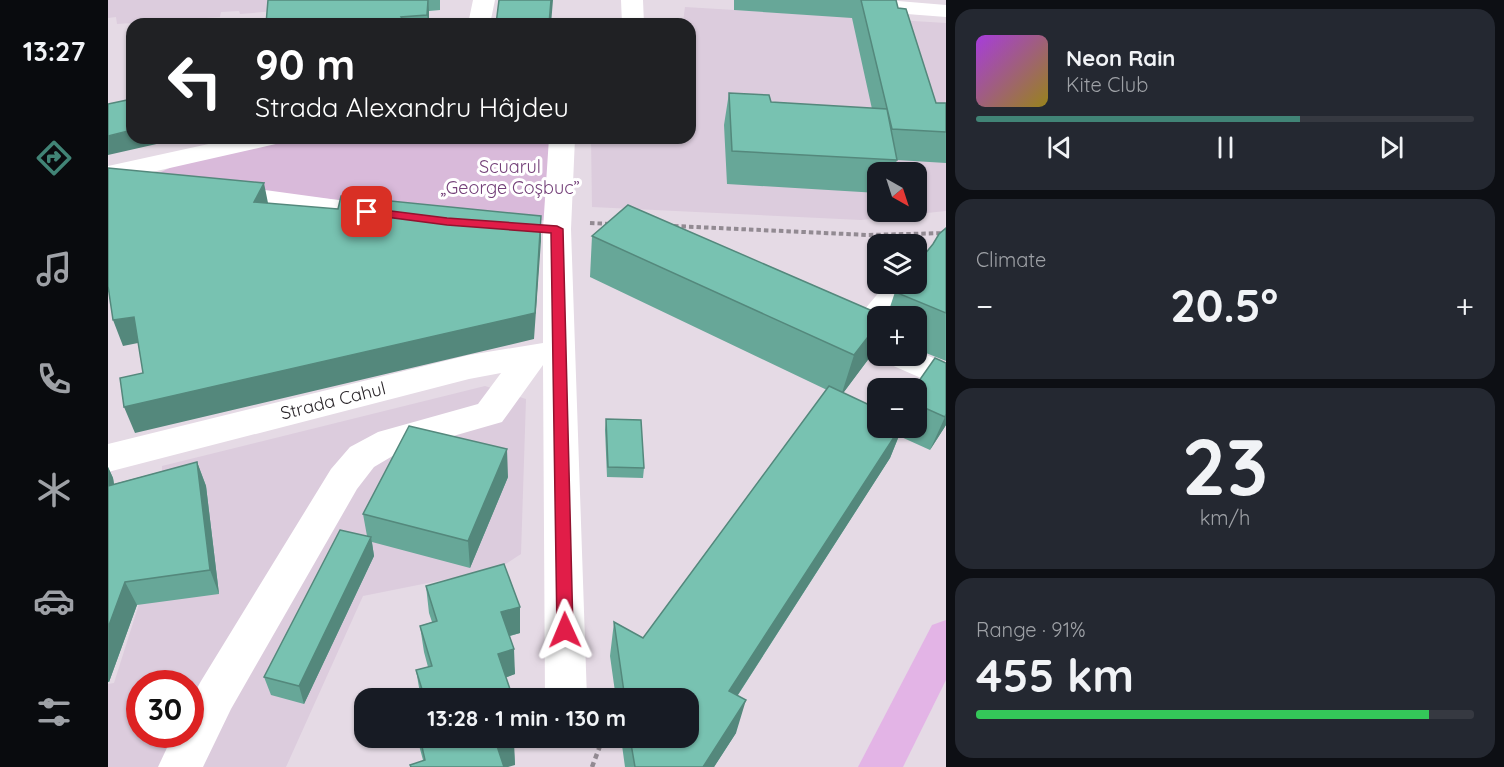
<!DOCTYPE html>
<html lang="en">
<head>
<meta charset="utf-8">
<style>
  :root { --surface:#171b24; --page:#242831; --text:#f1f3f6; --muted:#9ea1a6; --line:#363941; --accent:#418476 }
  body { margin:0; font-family:Quicksand,sans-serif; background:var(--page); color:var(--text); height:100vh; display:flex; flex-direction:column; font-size:22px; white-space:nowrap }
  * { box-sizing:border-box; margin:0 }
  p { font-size:20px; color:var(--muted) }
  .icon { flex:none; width:33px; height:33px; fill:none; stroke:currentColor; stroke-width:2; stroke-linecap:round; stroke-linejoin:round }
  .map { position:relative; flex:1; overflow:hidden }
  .side { display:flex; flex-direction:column; gap:9px; padding:9px; background:#0d0f14; width:558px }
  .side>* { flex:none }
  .top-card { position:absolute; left:18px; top:18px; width:570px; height:126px; border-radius:18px; box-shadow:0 2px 4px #0004; background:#202124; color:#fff; overflow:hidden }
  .needle { width:39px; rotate:141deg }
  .controls { position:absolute; left:759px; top:162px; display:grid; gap:12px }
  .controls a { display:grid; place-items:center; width:60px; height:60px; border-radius:12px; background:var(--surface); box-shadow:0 2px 4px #0004; font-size:30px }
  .speed { position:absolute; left:18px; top:670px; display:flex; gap:12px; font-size:30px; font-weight:700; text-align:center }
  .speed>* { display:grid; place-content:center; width:78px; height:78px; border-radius:50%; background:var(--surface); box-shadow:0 2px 4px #0004; line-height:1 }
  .speed .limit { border:9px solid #d22; background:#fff; color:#111 }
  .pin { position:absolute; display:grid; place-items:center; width:51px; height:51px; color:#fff; margin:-26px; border-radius:12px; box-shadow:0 3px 9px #0006 }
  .me { position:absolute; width:66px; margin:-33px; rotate:359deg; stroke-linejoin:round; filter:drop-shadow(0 0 4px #0008) }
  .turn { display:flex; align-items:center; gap:21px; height:126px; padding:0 30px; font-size:27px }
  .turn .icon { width:78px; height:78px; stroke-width:2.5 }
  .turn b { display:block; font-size:42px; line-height:51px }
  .big { font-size:45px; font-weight:700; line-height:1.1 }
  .side .widget { flex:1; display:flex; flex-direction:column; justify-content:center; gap:9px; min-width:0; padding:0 21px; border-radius:18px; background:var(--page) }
  .side .dial { align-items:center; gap:0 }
  .dial b { font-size:78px; line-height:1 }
  .song { display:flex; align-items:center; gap:18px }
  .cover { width:72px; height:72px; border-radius:9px; background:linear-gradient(135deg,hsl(280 70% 55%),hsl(50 70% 35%)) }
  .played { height:6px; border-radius:3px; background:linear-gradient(90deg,var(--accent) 65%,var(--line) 65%) }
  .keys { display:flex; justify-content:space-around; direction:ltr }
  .heat { display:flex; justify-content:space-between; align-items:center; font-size:33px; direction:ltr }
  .charge { height:9px; border-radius:4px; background:linear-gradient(90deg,#34c759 91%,var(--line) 0) }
  .trip { position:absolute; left:246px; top:688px; width:345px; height:60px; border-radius:18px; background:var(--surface); box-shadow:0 2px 4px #0004; font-weight:700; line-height:60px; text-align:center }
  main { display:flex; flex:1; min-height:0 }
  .dock { display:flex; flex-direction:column; width:108px; justify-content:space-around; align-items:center; background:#090b0e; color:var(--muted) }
  .dock .icon { width:42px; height:42px }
  .dock .current { color:var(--accent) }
  .dock b { font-size:27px; color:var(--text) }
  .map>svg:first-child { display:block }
  .built { fill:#dcccdd; fill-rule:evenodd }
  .green { fill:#d9bada }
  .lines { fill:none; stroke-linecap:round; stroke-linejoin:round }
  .path-far1 { stroke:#928a92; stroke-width:4; stroke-dasharray:4.5 3; stroke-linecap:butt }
  .path { stroke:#928a92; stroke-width:4.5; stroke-dasharray:5 4; stroke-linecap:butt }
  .minor { fill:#fff; fill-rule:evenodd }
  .major { fill:#e3b4e6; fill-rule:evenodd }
  .wall { fill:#67a798 }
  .shaded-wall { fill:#54887c }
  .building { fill:#78c2b1; stroke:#54887c; stroke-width:1.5 }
  .route { fill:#e11d48; stroke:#92132f; stroke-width:1.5 }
  .labels { text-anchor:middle; stroke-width:6; stroke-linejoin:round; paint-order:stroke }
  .park-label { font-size:18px; fill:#744079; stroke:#fff }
  .street-label { font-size:18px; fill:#2a262a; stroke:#fff }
</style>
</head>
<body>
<main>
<nav class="dock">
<b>13:27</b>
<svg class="icon current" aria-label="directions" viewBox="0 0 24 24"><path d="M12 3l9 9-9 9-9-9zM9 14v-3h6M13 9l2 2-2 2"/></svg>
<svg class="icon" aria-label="music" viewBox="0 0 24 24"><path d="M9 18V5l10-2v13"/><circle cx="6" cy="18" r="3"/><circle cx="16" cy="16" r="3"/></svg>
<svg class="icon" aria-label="phone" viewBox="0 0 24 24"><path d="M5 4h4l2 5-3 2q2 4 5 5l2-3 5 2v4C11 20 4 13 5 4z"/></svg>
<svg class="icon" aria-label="climate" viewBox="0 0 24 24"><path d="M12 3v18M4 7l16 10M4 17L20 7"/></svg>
<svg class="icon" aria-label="car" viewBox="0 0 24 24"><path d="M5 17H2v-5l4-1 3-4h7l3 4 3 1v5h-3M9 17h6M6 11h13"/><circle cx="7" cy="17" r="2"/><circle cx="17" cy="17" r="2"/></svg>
<svg class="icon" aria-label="filters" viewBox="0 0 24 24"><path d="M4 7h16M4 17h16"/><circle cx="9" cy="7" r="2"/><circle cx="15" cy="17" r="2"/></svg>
</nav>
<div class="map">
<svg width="838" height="767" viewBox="0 0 838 767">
  <rect width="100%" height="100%" fill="#e5dae5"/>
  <path class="built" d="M0,0H179V10L132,14L131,11L113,12L112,17L9,24L8,17L0,18Z
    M577,7L838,23V211L753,220L484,207L483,138H582V24H554V21L575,22ZM770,172H808V212H770Z
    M377,386L418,399L413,554L390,569L255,596L178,767H0V684L6,683L43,566H55L54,466ZM32,684H82V735H32Z"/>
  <path class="green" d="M182,138H446L441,221L72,184L49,174L78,160Z"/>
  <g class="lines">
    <path class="path-far1" d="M482,223L502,224
      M566,226L760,235L838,233"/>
    <path class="path" d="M484,767L495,738"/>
    <path class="minor" d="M365,0H387L382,24H360Z
      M513,0H535L536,24H514Z
      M683,0H778L838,5V17L694,6L686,5Z
      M128,138H176L172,143L0,182V166Z
      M441,138H467L463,229L479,699H437L435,365L394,422L293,451L266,467L249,489L123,709L95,767H50L65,735H82V701L93,681L223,469L242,447L270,432L370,404L393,373L361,379L0,472V444L361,355L435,343V229Z
      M114,184L274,206L284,208L288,214L284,220L274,222L104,198L100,192L104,186Z
      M808,283L809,284L784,316H770C770,339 766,352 740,345L735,337L740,329L778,284Z
      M808,350L838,364V389L781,364L776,356H808Z"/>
    <path class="major" d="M838,620V680L795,767H750L824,625Z"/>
  </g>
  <path class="wall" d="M160,0H332V10L321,11V24H158Z
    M626,0H788L790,8L828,103H838V163L789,160L785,172H770V193L619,184L616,125L621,93L663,102L764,109L744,18L626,10Z
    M838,228V361L808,349V316H779L787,292Z
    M484,236L770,316L762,357L735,393L770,428H808V388L838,363V425L822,450L791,436L782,458L630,695L628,733L606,767H517L513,738H580V699H508L502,656L506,622L535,638L719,390L482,277Z
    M498,419L536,468L535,478L499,477L497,430Z
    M89,462L98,486L111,594L29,605L1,682H0V467L5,478L6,484Z
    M400,477L362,568L264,542L266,556L196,704L163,695L156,677L259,536L255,514Z
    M318,586L412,633L402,636L407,674L398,677L404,699H313L308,670L320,667L316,652L312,626L324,622L321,613Z
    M309,738H405L407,765L315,760Z"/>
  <path class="shaded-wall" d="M320,0L321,11V24L319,15Z
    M443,0H445L443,24H441Z
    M24,130V138H75L0,155V136Z
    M156,183L161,208L146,202Z
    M433,216V241L426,339L27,433L16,407Z
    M26,317L35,342L15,346L5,320Z
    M770,324V335L762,357L733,396L746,355Z
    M838,414V425L822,450L837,417Z
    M792,428H794L782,458L611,724L621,691Z
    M399,449L400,477L362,568L360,541Z
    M89,462L98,486L111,594L102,570Z
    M0,467L5,478L10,510L0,488Z
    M263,537L266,556L196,704L191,686Z
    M17,582L29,605L1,682L0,681V628Z
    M412,607V633L394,638L393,612Z
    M406,649L407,674L391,680L390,654Z
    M404,695V699H392Z
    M638,700L628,733L606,767H595Z
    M406,741L407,765L400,767H390L389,746Z"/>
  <path class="building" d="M160,0H320L319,15L293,17L297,24H158Z
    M391,0H443L441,24H388Z
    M753,0H788L790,8L798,9L828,103H838V132L784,129Z
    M621,93L661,95L663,102L779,109L789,160L624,151Z
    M24,99V130L0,136V104Z
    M0,168L156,183L146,202L230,209L233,196L433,216L427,313L16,407L12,378L35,373L26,317L5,320L0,286Z
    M520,205L776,316H770V324L746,355L484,236Z
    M838,228V313L787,292L794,284H808V265L825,244L831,234Z
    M827,358L838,363V414L837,417L808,404V388H806Z
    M721,386L770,409V428H792L621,691L638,700L595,767H527L522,738H580V699H517L506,622L535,638Z
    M498,419L533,420L536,468L500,467Z
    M301,426L399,449L360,541L255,514Z
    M89,462L102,570L17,582L0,628V486Z
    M232,530L263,537L191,686L156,677Z
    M396,564L412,607L393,612L406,649L390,654L404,695L392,699H317L308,670L324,666L312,626L329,621L318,586Z
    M312,738H405L406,741L389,746L396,767H303L302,765L317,760Z"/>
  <path class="route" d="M259,208L339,218L449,226L455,229L465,630L463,635L457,637L451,635L449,630L443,233L339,225L255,214V209Z"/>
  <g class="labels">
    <g class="park-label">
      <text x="402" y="173">Scuarul<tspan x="402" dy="21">„George Coșbuc”</tspan></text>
    </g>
    <g class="street-label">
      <text transform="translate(225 401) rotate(-14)" y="6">Strada Cahul</text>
    </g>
  </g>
</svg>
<div class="controls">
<a><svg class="needle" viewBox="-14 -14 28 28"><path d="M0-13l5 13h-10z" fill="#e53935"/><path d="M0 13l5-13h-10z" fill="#9ea1a6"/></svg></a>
<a><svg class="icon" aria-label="layers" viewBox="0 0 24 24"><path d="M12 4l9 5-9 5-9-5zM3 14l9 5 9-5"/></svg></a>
<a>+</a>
<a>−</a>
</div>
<div class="speed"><div class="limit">30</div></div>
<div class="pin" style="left:259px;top:212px;background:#d93025"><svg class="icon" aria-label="arrive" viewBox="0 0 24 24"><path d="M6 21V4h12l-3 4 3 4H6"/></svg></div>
<svg class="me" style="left:457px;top:630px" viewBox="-20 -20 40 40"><path d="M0-17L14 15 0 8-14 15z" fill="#e11d48" stroke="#fff" stroke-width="4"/></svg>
<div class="trip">13:28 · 1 min · 130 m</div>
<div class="top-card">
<div class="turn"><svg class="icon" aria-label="left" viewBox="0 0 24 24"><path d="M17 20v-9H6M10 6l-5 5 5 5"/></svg><div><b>90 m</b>Strada Alexandru Hâjdeu</div></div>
</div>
</div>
<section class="side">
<div class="widget">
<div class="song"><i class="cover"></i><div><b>Neon Rain</b><p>Kite Club</p></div></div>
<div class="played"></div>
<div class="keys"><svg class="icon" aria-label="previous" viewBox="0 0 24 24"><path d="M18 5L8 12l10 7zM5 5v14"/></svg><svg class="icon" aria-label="pause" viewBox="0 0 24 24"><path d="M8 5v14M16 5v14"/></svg><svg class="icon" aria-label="next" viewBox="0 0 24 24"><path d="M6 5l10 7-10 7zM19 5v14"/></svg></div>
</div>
<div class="widget"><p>Climate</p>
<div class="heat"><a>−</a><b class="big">20.5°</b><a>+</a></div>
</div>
<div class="widget dial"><b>23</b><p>km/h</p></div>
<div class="widget"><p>Range · 91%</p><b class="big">455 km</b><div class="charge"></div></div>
</section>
</main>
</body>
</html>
